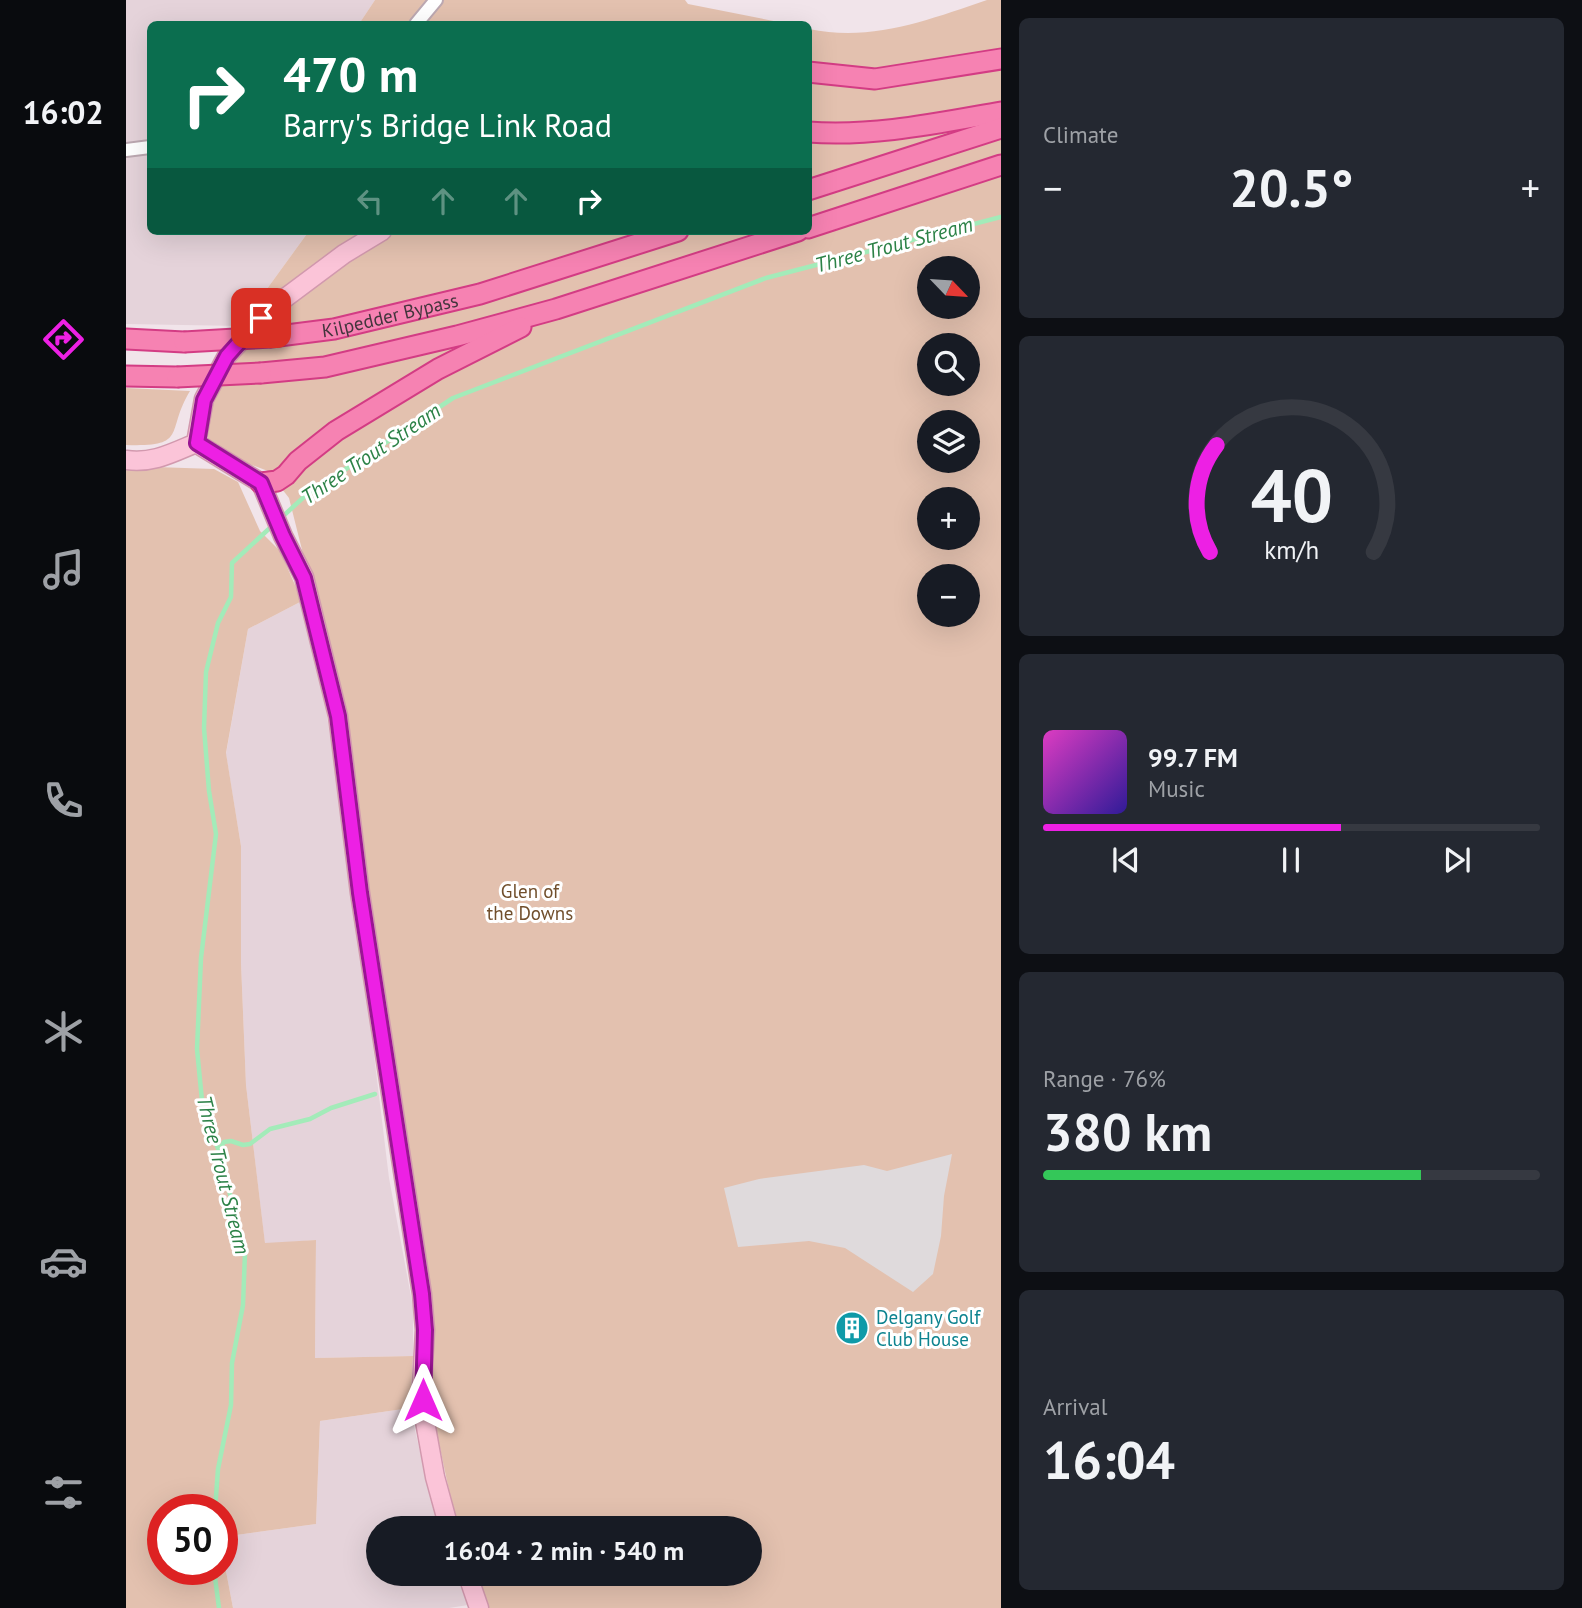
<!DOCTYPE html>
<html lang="en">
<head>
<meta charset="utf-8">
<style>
  :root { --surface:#171b24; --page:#242831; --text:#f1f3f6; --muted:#9ea1a6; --line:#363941; --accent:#ed20e4 }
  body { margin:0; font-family:"PT Sans",sans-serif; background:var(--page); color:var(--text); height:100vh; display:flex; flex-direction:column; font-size:26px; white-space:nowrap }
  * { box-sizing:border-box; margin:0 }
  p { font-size:23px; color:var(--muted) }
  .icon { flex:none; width:38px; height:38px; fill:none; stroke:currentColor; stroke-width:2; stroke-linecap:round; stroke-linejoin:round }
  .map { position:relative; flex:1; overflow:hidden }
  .side { display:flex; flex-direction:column; gap:18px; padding:18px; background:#0d0f14; width:581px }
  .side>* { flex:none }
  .guide { position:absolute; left:21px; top:21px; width:665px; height:214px; border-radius:10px; box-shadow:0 7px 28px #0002; background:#0b6e4f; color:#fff; overflow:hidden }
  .needle { width:46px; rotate:115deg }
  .controls { position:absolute; left:791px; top:256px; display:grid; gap:14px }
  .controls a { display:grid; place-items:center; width:63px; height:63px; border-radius:50%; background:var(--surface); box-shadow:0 7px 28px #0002; font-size:35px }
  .speed { position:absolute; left:21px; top:1494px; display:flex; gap:14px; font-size:35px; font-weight:700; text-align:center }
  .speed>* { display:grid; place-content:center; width:91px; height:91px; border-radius:50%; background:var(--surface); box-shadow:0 7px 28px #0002; line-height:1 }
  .speed .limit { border:10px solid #d22; background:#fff; color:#111 }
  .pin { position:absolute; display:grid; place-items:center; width:60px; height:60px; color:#fff; margin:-30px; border-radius:14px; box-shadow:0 4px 10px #0006 }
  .me { position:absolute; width:77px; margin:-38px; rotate:0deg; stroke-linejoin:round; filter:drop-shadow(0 0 5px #0008) }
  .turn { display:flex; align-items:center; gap:24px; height:147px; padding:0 21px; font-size:32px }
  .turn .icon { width:91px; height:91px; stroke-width:2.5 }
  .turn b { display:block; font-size:49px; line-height:60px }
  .lanes { display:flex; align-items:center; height:66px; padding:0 21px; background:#0003; justify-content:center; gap:35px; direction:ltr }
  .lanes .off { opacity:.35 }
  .big { font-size:52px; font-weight:700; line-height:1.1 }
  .side .tile { flex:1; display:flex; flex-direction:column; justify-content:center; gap:10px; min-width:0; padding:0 24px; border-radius:10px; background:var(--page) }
  .side .dial { align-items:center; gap:0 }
  .dial svg { height:182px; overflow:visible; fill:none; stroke:var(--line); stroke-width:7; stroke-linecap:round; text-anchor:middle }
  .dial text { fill:var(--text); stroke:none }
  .song { display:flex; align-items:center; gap:21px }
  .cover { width:84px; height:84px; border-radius:10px; background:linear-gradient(135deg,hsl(310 70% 55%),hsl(250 70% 35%)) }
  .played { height:7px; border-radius:4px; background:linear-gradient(90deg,var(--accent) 60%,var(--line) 60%) }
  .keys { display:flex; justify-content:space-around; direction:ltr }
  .heat { display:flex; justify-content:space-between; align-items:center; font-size:38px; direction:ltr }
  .charge { height:10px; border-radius:5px; background:linear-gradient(90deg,#34c759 76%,var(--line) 0) }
  .trip { position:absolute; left:240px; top:1516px; width:396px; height:70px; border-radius:35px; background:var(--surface); box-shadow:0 7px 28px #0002; font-weight:700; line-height:70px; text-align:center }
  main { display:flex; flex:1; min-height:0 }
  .tab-bar { display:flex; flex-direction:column; width:126px; justify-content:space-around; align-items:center; background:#090b0e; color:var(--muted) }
  .tab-bar .icon { width:49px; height:49px }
  .tab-bar .on { color:var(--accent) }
  .tab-bar b { font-size:32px; color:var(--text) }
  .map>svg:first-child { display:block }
  .residential { fill:#e5d3da }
  .green { fill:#e3c1af; fill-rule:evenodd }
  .parking { fill:#dfdadc }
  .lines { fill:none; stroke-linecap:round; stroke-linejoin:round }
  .stream { stroke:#a3ebb9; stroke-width:4.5 }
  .minor-casing { stroke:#bca8b1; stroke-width:16 }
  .secondary-casing { stroke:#d299ae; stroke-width:21 }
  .trunk-casing { stroke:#d33c84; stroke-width:23 }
  .minor { stroke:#fff; stroke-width:12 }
  .secondary { stroke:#fbc4d8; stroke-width:18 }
  .trunk { stroke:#f682b2; stroke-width:19 }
  .trunk-bridge-casing { stroke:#d33c84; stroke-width:23; stroke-linecap:butt }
  .trunk-bridge { stroke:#f682b2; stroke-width:19 }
  .route-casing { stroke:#9a1594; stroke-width:18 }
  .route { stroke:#ed20e4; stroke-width:12 }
  .labels { text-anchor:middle; stroke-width:6; stroke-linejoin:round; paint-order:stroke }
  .street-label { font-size:19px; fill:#43353c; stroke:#fff }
  .park-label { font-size:19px; fill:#714f2c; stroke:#fff }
  .culture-label { font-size:19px; fill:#0d838f; stroke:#fff; text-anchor:start }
  .water-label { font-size:21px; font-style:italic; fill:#2c8247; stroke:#fff }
</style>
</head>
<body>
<main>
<nav class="tab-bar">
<b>16:02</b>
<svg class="icon on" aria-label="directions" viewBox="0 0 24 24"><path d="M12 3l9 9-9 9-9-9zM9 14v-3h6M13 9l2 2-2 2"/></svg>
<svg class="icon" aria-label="music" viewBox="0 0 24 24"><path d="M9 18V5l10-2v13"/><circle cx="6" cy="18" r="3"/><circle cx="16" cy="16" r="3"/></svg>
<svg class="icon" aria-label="phone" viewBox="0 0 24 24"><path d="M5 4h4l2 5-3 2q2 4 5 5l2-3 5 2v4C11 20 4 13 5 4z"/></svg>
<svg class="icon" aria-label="climate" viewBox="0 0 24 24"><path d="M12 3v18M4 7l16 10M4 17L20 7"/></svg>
<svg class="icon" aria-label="car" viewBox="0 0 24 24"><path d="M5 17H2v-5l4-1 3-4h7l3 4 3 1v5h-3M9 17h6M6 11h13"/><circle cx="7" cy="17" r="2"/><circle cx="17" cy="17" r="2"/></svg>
<svg class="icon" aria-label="filters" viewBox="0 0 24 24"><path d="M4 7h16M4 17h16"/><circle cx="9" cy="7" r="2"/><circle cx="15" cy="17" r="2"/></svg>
</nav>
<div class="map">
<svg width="875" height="1608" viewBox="0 0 875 1608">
  <rect width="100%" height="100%" fill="#f1e4ea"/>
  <path class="residential" d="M0,0H249L233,24H24V231H183L114,326L0,324Z
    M176,601L195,673L243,1014L263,1178L287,1307V1356L189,1358L190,1240L139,1244L120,1085L115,963V846L100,754L122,629Z
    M284,1408L302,1487L314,1528H252V1573H329L342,1605L323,1608H107L96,1550V1537L190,1524L194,1421Z"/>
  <path class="green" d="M249,0H559L562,4L663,24H233Z
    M861,0H875V1608H362L348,1573H623V1528H331L307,1415L304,1377L308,1322L244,895L225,745L163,498L142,471L112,460L82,441V401L123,326H114L183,231H682L683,29C746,42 802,20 861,0ZM803,268H842V306H803ZM803,345H842V383H803ZM803,422H842V460H803ZM803,499H842V537H803ZM803,576H842V614H803Z
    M0,388L64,391C39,432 63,447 0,445Z
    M0,466L88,469L112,482L134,531L154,551L176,601L122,629L100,753L115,846V963L120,1085L139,1243L190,1240L189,1358L287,1356L284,1408L194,1421L190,1524L96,1537V1510H37V1570H96V1550L107,1608H0Z"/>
  <path class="parking" d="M826,1154L818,1196L815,1236L807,1274L787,1292L719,1248L683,1241L612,1247L598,1188L633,1179L738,1165L761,1171Z"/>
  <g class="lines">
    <path class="stream" d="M155,518L179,496L327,398L640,278L875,217
      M93,1150L98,1142L105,1141L117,1145L124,1144L144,1129L184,1119L205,1108L249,1094
      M89,1510L92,1469L105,1405L106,1363L117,1305L119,1253L93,1151L77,1111L71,1049L75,958L90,834L83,791L78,728L80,672L92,623L105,597L106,563L146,526
      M88,1570L93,1608"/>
    <defs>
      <path id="minor" d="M290,24L310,0
        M0,150L24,147"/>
      <path id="secondary" d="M70,443L135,483L157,536L178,577L212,716L234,893L296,1294L299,1330L296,1384L298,1416L309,1477L323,1528
        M70,443L78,399L101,356L143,310L218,254L256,231
        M0,460C26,464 46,453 70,443
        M341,1573L353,1608"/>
      <g id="trunk">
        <path d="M682,72L749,79L875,59"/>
        <path d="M682,132C747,137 812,123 875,112"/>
        <path d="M682,190L875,128"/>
        <path d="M682,228L875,165"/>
        <path id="s1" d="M145,337L208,329L354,294L552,231"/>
        <path d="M0,339L58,342"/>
        <path d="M135,373L199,367L331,336L430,309L672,231"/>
        <path d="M0,376L51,377"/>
        <path d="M135,483L151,481L160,475L172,461L210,431L312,369L395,327"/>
      </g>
    </defs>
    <use href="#minor" class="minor-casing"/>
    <use href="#secondary" class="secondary-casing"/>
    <use href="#trunk" class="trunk-casing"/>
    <use href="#minor" class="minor"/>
    <use href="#secondary" class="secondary"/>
    <use href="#trunk" class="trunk"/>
    <defs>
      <path id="trunk-bridge" d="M58,342L145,337
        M51,377L135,373"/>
    </defs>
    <use href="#trunk-bridge" class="trunk-bridge-casing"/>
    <use href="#trunk-bridge" class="trunk-bridge"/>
  </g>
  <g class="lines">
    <defs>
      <path id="route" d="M135,318L101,356L78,400L71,443L135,483L157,536L178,578L212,716L234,893L296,1294L299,1330L297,1400"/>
    </defs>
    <use href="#route" class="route-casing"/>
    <use href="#route" class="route"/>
  </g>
  <defs>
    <symbol id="building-disc" viewBox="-11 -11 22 22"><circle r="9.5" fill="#0f9aa8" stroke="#fff"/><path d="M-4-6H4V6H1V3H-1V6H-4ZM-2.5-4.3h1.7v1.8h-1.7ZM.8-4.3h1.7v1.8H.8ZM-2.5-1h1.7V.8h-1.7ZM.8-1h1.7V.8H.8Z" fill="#fff"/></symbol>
  </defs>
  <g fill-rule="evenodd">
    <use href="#building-disc" x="707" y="1309" width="38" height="38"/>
  </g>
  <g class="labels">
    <g class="street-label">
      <text dy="7" stroke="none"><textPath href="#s1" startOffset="121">Kilpedder Bypass</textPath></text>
    </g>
    <g class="park-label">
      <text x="404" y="898">Glen of<tspan x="404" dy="22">the Downs</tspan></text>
    </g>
    <g class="culture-label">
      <text x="750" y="1324">Delgany Golf<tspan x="750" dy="22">Club House</tspan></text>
    </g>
    <g class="water-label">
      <text transform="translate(768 245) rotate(-15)" y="7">Three Trout Stream</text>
      <text transform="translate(245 454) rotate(-34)" y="7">Three Trout Stream</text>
      <text transform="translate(97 1175) rotate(76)" y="7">Three Trout Stream</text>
    </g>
  </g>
</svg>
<div class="controls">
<a><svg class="needle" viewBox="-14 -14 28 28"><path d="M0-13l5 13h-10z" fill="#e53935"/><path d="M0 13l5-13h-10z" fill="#9ea1a6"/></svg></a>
<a><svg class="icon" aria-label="search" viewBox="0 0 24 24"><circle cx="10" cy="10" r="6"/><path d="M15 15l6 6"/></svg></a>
<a><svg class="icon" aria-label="layers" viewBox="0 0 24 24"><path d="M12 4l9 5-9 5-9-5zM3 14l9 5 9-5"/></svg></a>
<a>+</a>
<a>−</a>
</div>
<div class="speed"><div class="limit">50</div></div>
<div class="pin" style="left:135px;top:318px;background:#d93025"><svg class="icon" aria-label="arrive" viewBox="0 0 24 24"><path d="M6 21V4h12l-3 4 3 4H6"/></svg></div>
<svg class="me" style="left:297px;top:1400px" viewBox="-20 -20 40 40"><path d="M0-17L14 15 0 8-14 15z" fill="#ed20e4" stroke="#fff" stroke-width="4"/></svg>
<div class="trip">16:04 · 2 min · 540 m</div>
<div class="guide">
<div class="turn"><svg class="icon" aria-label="right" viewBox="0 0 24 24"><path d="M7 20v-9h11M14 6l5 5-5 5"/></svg><div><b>470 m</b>Barry's Bridge Link Road</div></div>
<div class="lanes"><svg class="icon off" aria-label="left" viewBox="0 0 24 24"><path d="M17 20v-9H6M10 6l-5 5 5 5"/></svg><svg class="icon off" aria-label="ahead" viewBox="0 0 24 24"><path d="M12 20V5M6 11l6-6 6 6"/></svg><svg class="icon off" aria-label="ahead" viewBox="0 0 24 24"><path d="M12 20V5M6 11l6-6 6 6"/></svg><svg class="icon" aria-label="right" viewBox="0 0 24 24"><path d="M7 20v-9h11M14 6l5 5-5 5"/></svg></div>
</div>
</div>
<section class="side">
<div class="tile"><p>Climate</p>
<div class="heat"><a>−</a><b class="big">20.5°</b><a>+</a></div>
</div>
<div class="tile dial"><svg viewBox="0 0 100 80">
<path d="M14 69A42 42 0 1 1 86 69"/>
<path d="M14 69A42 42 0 0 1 17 22" stroke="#ed20e4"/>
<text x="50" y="56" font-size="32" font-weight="700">40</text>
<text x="50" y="72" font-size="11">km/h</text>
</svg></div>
<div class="tile">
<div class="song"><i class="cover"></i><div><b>99.7 FM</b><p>Music</p></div></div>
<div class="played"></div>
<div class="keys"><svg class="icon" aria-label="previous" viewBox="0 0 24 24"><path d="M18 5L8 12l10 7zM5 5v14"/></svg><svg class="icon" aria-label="pause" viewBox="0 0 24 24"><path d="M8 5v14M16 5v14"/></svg><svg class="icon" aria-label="next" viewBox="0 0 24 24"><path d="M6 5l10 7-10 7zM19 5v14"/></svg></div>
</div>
<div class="tile"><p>Range · 76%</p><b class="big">380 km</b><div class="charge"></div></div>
<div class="tile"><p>Arrival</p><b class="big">16:04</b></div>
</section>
</main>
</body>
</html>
